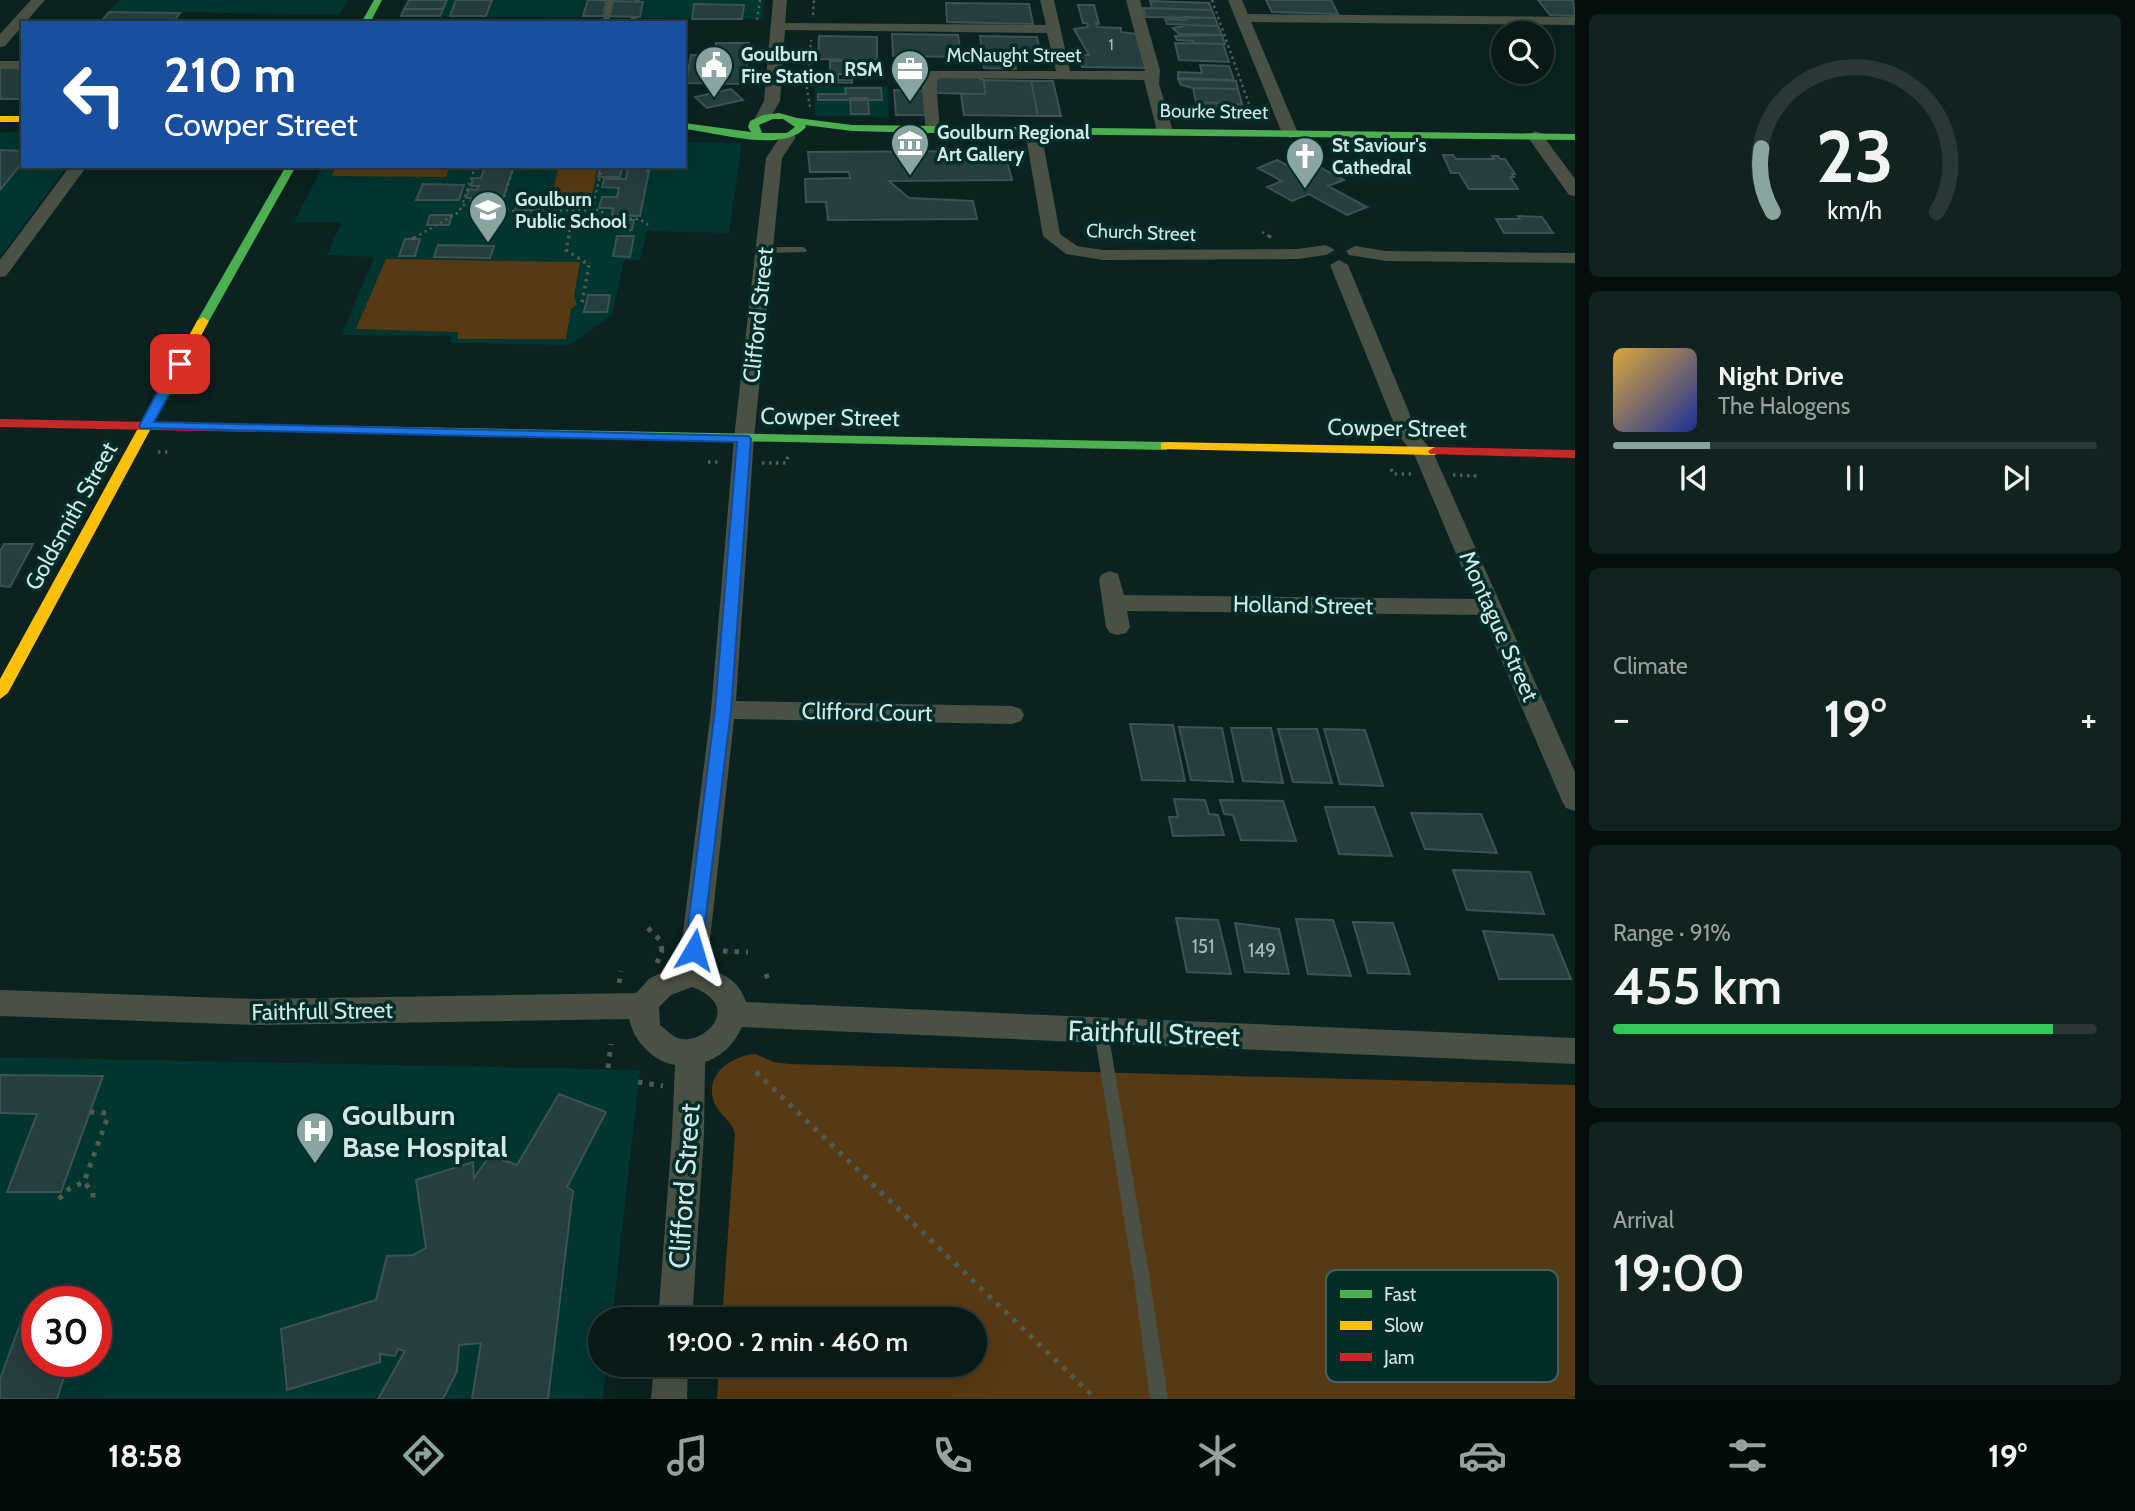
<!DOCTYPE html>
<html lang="en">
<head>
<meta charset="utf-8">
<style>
  :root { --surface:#081a18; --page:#112321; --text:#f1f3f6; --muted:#98a1a2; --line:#293837; --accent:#8aa4a1 }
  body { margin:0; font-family:Cabin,sans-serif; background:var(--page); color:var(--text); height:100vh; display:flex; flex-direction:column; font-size:26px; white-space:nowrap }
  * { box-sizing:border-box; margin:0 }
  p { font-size:23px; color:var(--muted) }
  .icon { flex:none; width:38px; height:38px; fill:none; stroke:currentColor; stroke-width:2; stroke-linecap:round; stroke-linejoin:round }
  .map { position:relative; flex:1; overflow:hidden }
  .details { display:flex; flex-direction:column; gap:14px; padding:14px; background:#040e0d; width:560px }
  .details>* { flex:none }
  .guide { position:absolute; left:21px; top:21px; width:665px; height:147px; border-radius:0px; box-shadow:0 7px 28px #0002,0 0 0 2px var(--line); background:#1a4fa0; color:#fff; overflow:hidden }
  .buttons { position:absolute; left:1491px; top:21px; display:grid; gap:14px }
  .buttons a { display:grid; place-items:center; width:63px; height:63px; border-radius:50%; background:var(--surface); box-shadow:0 7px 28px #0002,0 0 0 2px var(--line); font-size:35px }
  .speed { position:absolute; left:21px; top:1286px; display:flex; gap:14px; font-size:35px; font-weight:700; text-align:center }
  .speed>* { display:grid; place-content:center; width:91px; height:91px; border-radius:50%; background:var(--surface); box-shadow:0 7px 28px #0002,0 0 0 2px var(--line); line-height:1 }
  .speed .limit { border:10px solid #d22; background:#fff; color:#111 }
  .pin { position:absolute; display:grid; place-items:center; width:60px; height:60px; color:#fff; margin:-30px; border-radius:14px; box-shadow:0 4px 10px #0006 }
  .me { position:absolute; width:77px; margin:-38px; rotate:7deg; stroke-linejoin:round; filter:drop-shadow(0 0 5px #0008) }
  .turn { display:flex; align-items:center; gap:24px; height:147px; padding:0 28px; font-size:32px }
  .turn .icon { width:91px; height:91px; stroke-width:2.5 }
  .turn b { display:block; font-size:49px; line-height:60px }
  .big { font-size:52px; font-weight:600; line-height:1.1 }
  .details .tile { flex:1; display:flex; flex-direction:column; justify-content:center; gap:10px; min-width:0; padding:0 24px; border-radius:10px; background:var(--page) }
  .details .dial { align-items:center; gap:0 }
  .dial svg { height:182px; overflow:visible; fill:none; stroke:var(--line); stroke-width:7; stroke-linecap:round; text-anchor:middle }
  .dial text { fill:var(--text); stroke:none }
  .song { display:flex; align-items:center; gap:21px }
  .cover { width:84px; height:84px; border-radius:10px; background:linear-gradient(135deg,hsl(40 70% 55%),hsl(230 70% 35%)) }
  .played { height:7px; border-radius:4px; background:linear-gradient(90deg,var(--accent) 20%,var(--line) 20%) }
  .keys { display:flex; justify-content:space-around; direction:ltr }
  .heat { display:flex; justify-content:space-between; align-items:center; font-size:38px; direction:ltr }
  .charge { height:10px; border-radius:5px; background:linear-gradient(90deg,#34c759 91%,var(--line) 0) }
  .trip { position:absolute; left:588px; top:1307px; width:399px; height:70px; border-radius:35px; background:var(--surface); box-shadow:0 7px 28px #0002,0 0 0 2px var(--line); font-weight:600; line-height:70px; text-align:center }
  .dock { display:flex; height:112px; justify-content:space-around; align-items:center; background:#030a0a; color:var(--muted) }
  .dock .icon { width:49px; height:49px }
  .dock .selected { color:var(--accent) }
  .dock b { font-size:32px; color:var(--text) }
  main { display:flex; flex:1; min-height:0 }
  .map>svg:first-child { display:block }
  .built { fill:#013530; fill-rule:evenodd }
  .green { fill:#573913 }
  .building { fill:#273e3e; stroke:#3d5253; stroke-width:2 }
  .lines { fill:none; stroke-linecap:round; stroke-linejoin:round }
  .path-far2 { stroke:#515b52; stroke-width:2.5; stroke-dasharray:2.5 3.5; stroke-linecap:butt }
  .path-far1 { stroke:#515b52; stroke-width:3.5; stroke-dasharray:2.5 4.5; stroke-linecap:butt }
  .path { stroke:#515b52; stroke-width:5; stroke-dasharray:4.5 7; stroke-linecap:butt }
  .lane { fill:#485144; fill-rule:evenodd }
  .street { fill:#485144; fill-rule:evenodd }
  .fast { fill:#4caf50; fill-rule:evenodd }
  .slow { fill:#ffc107; fill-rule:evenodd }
  .jam { fill:#c62828; fill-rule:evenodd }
  .route { fill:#1a73e8; stroke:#114b97; stroke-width:2 }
  .labels { text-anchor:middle; stroke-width:7; stroke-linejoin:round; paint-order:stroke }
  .far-number-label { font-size:16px; fill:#a5bfbc }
  .far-poi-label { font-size:19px; font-weight:bold; fill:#cfeae6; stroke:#012c28; text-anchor:start }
  .far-street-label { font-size:19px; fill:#cfeae6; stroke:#012c28 }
  .number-label { font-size:19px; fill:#a5bfbc }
  .street-label { font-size:23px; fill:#cfeae6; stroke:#012c28 }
  .near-street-label { font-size:28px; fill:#cfeae6; stroke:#012c28 }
  .near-poi-label { font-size:28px; font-weight:bold; fill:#cfeae6; stroke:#012c28; text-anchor:start }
  .key { fill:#012c28; stroke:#3f6561; stroke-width:2 }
  .key-label { font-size:19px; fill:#cfeae6 }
</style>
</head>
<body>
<main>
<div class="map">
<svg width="1575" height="1399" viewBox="0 0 1575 1399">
  <rect width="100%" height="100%" fill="#0b2220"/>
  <path class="built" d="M119,0H348L339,15L109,11Z
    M408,0H764L763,19L400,16Z
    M815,86H887L889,117L815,116Z
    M0,132H23V166H67L0,257Z
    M684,142L742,143L729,233L647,231L640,260H624L612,315L570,345L451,343V336L342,335L374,257L327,255L342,222H294L323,166H684Z
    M0,1057L640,1070L612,1319L600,1320V1365H607L603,1399H0ZM37,1302H96V1362H37Z"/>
  <path class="green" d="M336,166H450L446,177L332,176Z
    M558,169H597L590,208H549Z
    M386,259L580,262L574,296L577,305L571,309L566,339H458V332L356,329Z
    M755,1054L774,1062L789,1064L1575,1085V1399H717L719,1365H975V1320L722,1319L735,1134C732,1120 719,1115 714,1102C704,1075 732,1055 755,1054Z"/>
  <path class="building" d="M409,0H447L443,9H404Z
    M456,0H492L486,16H450Z
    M588,0H607L603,16H583Z
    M1266,0H1331L1338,14L1272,12Z
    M1538,0H1573L1575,16L1550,15Z
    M613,1L643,2L640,17L609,16Z
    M1150,1L1209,3L1212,10L1152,8Z
    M946,3L1029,4L1033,24L947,22Z
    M694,4L744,5L742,19H692Z
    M1078,5H1094L1099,24L1096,23L1097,27L1121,28V32L1136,34L1146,68L1082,67L1079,55H1089L1074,29L1088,27L1087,23H1083Z
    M1143,8L1212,10L1215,18L1146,17Z
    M404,9H443L440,16H401Z
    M109,12L180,13L173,23H100Z
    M1185,17L1215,18L1218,26L1167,24L1165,19L1186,20Z
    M1188,25L1218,26L1222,35L1179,34L1173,28Z
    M892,34L958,35L961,57L893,56Z
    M1222,35L1225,44L1194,43L1193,41L1177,40L1175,36Z
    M819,36L877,37V60L818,59Z
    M980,36L1037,37L1040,51H1013L1016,69L984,68Z
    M716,43H749L745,84L686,83L691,55L714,56Z
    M1175,43L1223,44L1229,62L1179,60Z
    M830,61H876L878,74H830Z
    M1200,65L1229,66L1234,80L1178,78V72L1202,73Z
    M0,67H23V99H0Z
    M820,74H838V80H852V83L820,82Z
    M945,75L973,76L984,80L985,94L936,93V79Z
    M1178,79L1236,81L1238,89L1193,88L1181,85Z
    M984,80L1031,81L1038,116L964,115L961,94H985Z
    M1031,81H1053L1061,116H1038Z
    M845,88H881L882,100H818V94H846Z
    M1193,88L1238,89L1242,104L1196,102Z
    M731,89L743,100L707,108L695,97Z
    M894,90L924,91L926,115H896Z
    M850,98H868L869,114H851Z
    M1196,102L1242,104L1246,116L1199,115Z
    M0,150L23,151V162L0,190Z
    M987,151L1008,165L1012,180L889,181L909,198L973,201L977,219L828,220L826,202H806L805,179L850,178L849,172H810L808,152Z
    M1443,155H1453L1456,159H1494L1492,156H1498L1500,159H1505L1515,174H1512L1514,177H1510L1518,189H1469L1459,173H1451Z
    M1277,160L1294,169L1312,163L1344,180L1328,186L1367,207L1347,215L1309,194L1292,201L1267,187L1282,181L1258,168Z
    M485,166H514L501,204L470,202L471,198H466L469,189L477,190L479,186H471L473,178H481Z
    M628,166H647V171H649L640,216L612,215L613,208H599L602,197H617L619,188L602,187L604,179H626Z
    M600,168L622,169L620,177H598Z
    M423,184L464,185L459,200H416Z
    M518,199L542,200L539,210H515Z
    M430,215H452L449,225H427Z
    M1518,216L1542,217L1553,233H1504L1496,219H1520Z
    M620,220H634L632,230H618Z
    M617,236H634L630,257L613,256Z
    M405,239H420L415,256H399Z
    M438,245L494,246L490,258L434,257Z
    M588,295H610L607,312H584Z
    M4,544H33L10,587L0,586V551Z
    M1130,724L1173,725L1185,781L1142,780Z
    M1179,727L1222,728L1233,782L1191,780Z
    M1231,728H1271L1283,783L1243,781Z
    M1278,729H1317L1332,783L1293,782Z
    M1324,729L1365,730L1383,786L1340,784Z
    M1174,799L1205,800L1209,814L1218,815L1224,835L1173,836L1169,817H1178Z
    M1220,800L1283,801L1296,841L1241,840L1233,815L1224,814Z
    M1325,807H1374L1392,856L1339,854Z
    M1411,813L1481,814L1497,853L1425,849Z
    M1453,870L1530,872L1544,914L1467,910Z
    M1176,918L1218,920L1231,974L1187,972Z
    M1296,919L1333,920L1351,976L1308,974Z
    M1353,922L1393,923L1410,974L1368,973Z
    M1235,923L1279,929L1289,974L1245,972Z
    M1483,931L1553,935L1571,979H1499Z
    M0,1075L103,1076L61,1192H7L37,1114L0,1113Z
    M559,1094L606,1112L567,1187L573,1191L548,1399H472L481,1343L459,1345L457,1371L443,1399H378L405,1351L398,1349L395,1356L380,1354V1362L287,1390L281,1329L376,1300L387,1256L413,1255L426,1248L416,1180L473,1162L474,1178L490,1155L517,1165Z
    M25,1311H37V1362H69L57,1399H0V1379Z"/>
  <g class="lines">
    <path class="path-far2" d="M1212,0L1254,118
      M813,15L814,0
      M757,20L760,0
      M810,107L807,89L811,40
      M468,166L475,167L462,205L501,206L514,166
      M501,206L511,211L599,210L612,218L639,219L650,226
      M592,210L602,167
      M1262,232L1272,238
      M414,238L459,212L462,205
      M568,238L574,210"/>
    <path class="path-far1" d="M569,236L566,250L589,265L582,303
      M1269,236L1272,238
      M412,239L417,236
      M158,452H171
      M708,462H722
      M762,463H786L788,456
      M1391,469L1393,474H1411
      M1453,475L1475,476L1473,471"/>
    <path class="path" d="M648,928L660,940L662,950
      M723,951L748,952
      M657,963L662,950H669
      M766,974L769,983
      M619,983L621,971
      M608,1068L611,1044
      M756,1072L1096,1399
      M638,1082L663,1086
      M90,1112L106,1113L107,1119L84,1182L93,1193V1200
      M59,1199L69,1189L84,1182"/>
    <path class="lane" d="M608,0H614L609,23H602Z
      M633,0H640V1L637,3Z
      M632,16L637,17L636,23H629Z
      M803,247L807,250L806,252L766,253L762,250L766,247Z
      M1101,1024L1106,1026L1108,1031L1150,1281L1168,1399H1150L1134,1281L1094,1031L1096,1026Z"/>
    <path class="street" d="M31,0H45L5,46L0,47V34Z
      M773,0H787L785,23L1046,25L1040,0H1054L1070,71H1145L1126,0H1140L1160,70L1159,84L1173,131L1165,136L1157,131L1144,80L938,78L936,81L940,130L938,133H926L921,80L929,71H1056L1047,33L785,30L780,101L768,121H758L755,118L764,101Z
      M1228,0H1242L1248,14L1575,17V25L1251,22L1298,133L1290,138L1282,133Z
      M0,61H23V69H0Z
      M1033,126L1041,131L1060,234L1077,246L1103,250L1297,249L1326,245L1335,250L1326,255L1297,259L1103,260L1066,254L1043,236L1025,131Z
      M1535,131L1541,133L1575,179V196L1569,195L1527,136Z
      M788,132L796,137L782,158L754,438L736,701L1012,706L1021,709L1024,715L1021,721L1012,724L734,719L707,968C726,975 739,981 746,1002L1575,1038V1064L742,1027C733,1045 724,1055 705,1062L704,1134L692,1320H658L672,1134L675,1065C652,1061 634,1041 629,1019L259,1025L0,1016V990L259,999L636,993L650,978L679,965L711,710L734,438L766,158L782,134ZM692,987C746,1007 701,1047 678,1038C671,1036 666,1029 660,1025L659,1007L671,995Z
      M70,166H87L6,276L0,277V260Z
      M1355,246L1386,251L1575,253V263L1386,261L1349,255L1346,251Z
      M1339,260L1348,265L1418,434L1433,452L1575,772V811L1566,808L1562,801L1482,615L1127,611L1130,627L1126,633L1118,635L1110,633L1106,627L1099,579L1102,574L1110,571L1118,574L1124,595L1475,599L1414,454L1399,436L1330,265Z
      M654,1365H688L687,1399H651Z"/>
    <path class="fast" d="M374,0H382L370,23H361Z
      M779,113L797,118L852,125L1575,134V140L932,133L852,131L805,125L806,127C784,154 716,132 684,129V123L751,132L748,127L750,121L763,115ZM773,119H783L795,127L787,133H762L759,125Z
      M286,166H296L209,321L203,325L199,324L197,321Z
      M255,424L1166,442L1173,446L1166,450L250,431L248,428Z"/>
    <path class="slow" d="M0,116H23V122H0Z
      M203,317L209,321L8,693L0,699V679L197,321Z
      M1166,442L1435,447L1442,451L1435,455L1161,449V443Z"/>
    <path class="jam" d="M0,419L255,424L262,428L255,432L0,427Z
      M1435,447L1575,450V458L1430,454L1428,451Z"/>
  </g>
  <path class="route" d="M180,360L186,364L154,422L749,436L751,439L731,710L701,956L694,958L688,956L685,950L715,710L737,442L141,428L139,426L173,364Z"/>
  <defs>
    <symbol id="civic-pin" viewBox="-11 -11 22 30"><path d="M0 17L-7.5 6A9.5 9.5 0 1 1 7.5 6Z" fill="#8aa4a1" stroke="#012c28"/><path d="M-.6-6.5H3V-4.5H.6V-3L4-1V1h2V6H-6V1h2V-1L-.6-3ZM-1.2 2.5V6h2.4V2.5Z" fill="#fff"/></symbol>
    <symbol id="office-pin" viewBox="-11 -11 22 30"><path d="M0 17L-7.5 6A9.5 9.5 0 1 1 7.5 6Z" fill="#8aa4a1" stroke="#012c28"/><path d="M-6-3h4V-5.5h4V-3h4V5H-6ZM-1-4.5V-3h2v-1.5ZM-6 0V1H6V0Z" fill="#fff"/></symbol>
    <symbol id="museum-pin" viewBox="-11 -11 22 30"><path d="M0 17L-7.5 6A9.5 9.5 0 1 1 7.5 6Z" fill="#8aa4a1" stroke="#012c28"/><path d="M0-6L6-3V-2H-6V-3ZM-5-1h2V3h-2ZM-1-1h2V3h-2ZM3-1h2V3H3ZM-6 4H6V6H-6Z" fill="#fff"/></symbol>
    <symbol id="church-pin" viewBox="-11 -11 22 30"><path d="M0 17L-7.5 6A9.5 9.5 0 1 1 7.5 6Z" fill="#8aa4a1" stroke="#012c28"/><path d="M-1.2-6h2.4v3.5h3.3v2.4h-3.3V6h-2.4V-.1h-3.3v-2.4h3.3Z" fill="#fff"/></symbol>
    <symbol id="school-pin" viewBox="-11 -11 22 30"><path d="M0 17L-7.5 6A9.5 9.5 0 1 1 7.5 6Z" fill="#8aa4a1" stroke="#012c28"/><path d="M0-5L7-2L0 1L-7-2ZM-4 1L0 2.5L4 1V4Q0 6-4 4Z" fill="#fff"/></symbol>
    <symbol id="hospital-pin" viewBox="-11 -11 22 30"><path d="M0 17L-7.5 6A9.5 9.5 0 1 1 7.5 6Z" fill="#8aa4a1" stroke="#012c28"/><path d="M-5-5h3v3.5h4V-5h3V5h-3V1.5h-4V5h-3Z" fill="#fff"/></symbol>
  </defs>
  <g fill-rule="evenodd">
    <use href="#civic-pin" x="692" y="43" width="44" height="60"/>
    <use href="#office-pin" x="888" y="47" width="44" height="60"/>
    <use href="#museum-pin" x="888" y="121" width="44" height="60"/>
    <use href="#church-pin" x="1283" y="134" width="44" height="60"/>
    <use href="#school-pin" x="466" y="188" width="44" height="60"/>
    <use href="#hospital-pin" x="293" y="1109" width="44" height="60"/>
  </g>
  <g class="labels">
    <g class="far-number-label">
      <text x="1111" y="50">1</text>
    </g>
    <g class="far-poi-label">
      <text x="741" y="61">Goulburn<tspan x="741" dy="22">Fire Station</tspan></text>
      <text x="883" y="76" text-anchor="end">RSM</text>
      <text x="937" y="139">Goulburn Regional<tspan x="937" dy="22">Art Gallery</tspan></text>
      <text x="1332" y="152">St Saviour's<tspan x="1332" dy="22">Cathedral</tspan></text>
      <text x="515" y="206">Goulburn<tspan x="515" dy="22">Public School</tspan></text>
    </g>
    <g class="far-street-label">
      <text x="1014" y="62">McNaught Street</text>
      <text transform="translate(1214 111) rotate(1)" y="7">Bourke Street</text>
      <text transform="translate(1141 232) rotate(2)" y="7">Church Street</text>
    </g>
    <g class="number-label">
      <text x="1203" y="953">151</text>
      <text x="1262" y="957">149</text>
    </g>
    <g class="street-label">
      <text transform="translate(758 315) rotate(-84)" y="8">Clifford Street</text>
      <text transform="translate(830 417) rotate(1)" y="8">Cowper Street</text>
      <text transform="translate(1397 428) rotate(1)" y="8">Cowper Street</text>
      <text transform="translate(71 516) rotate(-61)" y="8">Goldsmith Street</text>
      <text transform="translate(1303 605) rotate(1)" y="8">Holland Street</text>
      <text transform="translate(1499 626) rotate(66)" y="8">Montague Street</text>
      <text transform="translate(867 712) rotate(1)" y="8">Clifford Court</text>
      <text transform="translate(322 1011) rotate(-1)" y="8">Faithfull Street</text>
    </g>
    <g class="near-street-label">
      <text transform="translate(1154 1033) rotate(2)" y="10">Faithfull Street</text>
      <text transform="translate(684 1186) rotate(-86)" y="10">Clifford Street</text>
    </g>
    <g class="near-poi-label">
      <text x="342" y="1125">Goulburn<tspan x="342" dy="32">Base Hospital</tspan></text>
    </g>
  </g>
  <rect x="1326" y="1270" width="232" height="112" rx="10" class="key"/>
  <rect x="1340" y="1290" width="32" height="8" fill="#4caf50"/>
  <rect x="1340" y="1321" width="32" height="9" fill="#ffc107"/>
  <rect x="1340" y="1353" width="32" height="8" fill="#c62828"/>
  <g class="key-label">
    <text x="1384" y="1301">Fast</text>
    <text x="1384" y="1332">Slow</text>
    <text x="1384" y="1364">Jam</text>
  </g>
</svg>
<div class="buttons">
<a><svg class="icon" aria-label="search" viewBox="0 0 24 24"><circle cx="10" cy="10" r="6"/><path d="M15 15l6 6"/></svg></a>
</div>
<div class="speed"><div class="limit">30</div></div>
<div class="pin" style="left:180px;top:364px;background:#d93025"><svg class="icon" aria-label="arrive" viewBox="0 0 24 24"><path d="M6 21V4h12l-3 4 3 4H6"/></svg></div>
<svg class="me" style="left:694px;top:950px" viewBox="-20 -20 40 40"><path d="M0-17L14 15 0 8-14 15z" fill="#1a73e8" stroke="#fff" stroke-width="4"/></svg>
<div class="trip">19:00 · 2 min · 460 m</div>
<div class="guide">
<div class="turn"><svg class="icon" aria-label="left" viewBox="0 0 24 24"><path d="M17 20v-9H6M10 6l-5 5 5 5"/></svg><div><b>210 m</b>Cowper Street</div></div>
</div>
</div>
<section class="details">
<div class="tile dial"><svg viewBox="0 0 100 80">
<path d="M14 69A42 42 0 1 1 86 69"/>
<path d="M14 69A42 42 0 0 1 9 41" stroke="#8aa4a1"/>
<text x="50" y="56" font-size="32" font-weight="700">23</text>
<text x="50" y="72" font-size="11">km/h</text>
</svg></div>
<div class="tile">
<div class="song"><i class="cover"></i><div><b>Night Drive</b><p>The Halogens</p></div></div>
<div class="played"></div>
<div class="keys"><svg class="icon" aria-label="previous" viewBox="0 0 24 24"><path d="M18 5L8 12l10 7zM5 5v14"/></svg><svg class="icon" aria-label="pause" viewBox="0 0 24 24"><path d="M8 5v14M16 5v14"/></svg><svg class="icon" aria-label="next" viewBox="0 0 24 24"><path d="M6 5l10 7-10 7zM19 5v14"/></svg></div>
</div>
<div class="tile"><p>Climate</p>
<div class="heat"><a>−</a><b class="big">19°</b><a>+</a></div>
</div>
<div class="tile"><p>Range · 91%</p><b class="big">455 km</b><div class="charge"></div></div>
<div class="tile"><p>Arrival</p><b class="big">19:00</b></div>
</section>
</main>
<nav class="dock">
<b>18:58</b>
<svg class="icon selected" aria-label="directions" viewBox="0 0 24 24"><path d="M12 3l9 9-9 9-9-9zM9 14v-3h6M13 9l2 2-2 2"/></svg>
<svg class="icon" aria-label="music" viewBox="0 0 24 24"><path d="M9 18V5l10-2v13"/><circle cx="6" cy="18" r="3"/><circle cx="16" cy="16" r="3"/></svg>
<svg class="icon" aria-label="phone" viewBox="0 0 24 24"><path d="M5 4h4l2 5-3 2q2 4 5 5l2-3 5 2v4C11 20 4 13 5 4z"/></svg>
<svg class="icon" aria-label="climate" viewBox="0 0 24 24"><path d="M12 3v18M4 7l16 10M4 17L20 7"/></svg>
<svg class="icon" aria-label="car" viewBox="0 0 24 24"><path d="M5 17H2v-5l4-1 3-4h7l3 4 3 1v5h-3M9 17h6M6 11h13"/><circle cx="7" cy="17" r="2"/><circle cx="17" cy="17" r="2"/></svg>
<svg class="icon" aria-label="filters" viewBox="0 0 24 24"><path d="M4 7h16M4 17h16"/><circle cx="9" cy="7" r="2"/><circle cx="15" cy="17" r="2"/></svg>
<b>19°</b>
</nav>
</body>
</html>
